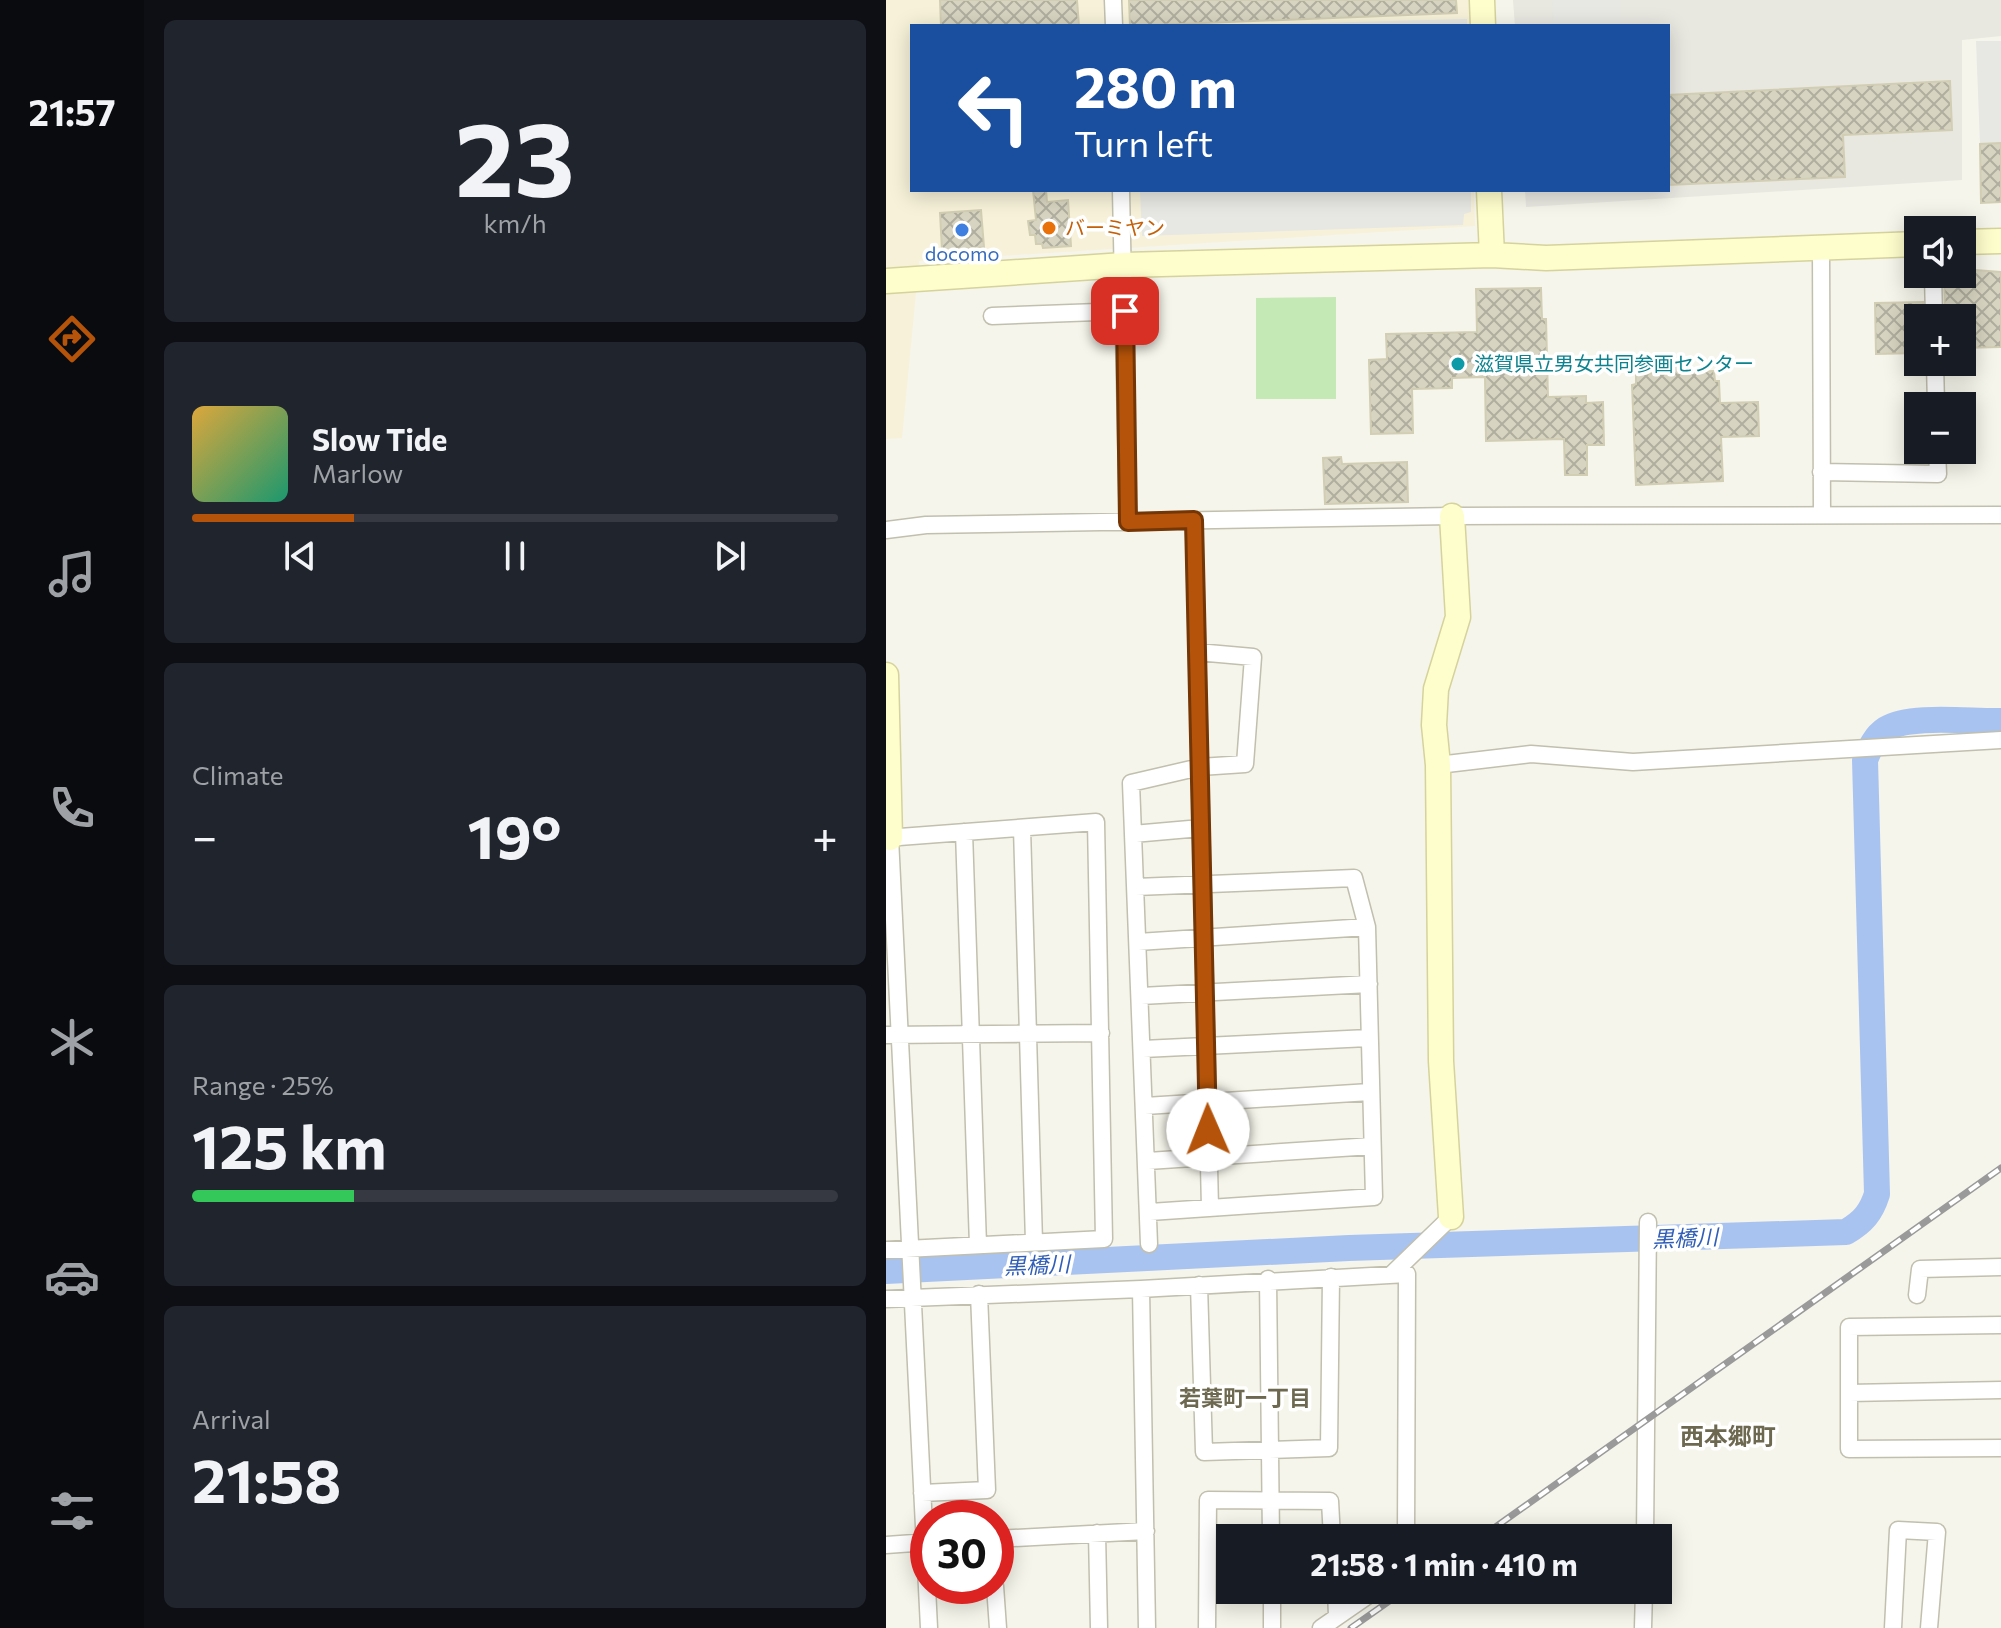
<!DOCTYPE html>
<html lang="en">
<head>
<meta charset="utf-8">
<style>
  :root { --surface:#171b24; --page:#20242c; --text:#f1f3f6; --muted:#9ea1a6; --line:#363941; --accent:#b45309 }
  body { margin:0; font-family:Commissioner,"Noto Sans JP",sans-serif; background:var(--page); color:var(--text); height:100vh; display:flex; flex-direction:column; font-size:30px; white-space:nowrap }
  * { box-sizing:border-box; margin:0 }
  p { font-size:26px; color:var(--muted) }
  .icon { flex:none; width:44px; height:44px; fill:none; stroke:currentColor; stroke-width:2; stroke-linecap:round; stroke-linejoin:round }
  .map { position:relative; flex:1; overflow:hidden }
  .details { display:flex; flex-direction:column; gap:20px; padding:20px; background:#0d0f14; width:742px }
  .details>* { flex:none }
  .hud { position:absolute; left:24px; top:24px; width:760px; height:168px; border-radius:0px; box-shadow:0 4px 20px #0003; background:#1a4fa0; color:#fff; overflow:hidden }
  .fabs { position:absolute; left:1018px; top:216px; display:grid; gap:16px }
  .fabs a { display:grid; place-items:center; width:72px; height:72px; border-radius:0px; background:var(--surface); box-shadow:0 4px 20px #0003; font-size:40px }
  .speed { position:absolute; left:24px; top:1500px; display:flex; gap:16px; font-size:40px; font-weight:700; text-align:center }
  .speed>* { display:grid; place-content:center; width:104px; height:104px; border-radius:50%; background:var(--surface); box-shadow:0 4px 20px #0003; line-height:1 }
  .speed .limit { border:12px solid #d22; background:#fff; color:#111 }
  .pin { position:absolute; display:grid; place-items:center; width:68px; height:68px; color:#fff; margin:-34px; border-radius:16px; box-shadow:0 4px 12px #0006 }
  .me { position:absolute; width:88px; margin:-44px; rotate:359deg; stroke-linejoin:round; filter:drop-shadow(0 0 6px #0008) }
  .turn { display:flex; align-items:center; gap:28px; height:168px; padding:0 32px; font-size:36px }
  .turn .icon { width:104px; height:104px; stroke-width:2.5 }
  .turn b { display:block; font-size:56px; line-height:68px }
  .big { font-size:60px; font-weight:700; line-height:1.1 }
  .details .tile { flex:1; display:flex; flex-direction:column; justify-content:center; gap:12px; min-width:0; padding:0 28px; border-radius:12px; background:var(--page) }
  .details .dial { align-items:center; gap:0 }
  .dial b { font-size:104px; line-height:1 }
  .song { display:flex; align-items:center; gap:24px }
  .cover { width:96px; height:96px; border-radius:12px; background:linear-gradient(135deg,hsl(40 70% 55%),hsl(160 70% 35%)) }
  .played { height:8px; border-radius:4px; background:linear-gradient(90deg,var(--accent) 25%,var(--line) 25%) }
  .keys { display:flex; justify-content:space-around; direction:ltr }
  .heat { display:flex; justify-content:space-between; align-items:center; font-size:44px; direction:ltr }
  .charge { height:12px; border-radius:6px; background:linear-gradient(90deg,#34c759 25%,var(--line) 0) }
  .trip { position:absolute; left:330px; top:1524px; width:456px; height:80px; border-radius:0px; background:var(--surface); box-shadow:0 4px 20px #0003; font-weight:700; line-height:80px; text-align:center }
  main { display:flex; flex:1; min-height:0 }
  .dock { display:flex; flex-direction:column; width:144px; justify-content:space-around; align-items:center; background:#090b0e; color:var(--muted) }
  .dock .icon { width:56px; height:56px }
  .dock .active { color:var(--accent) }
  .dock b { font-size:36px; color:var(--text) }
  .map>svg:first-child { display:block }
  .commercial { fill:#f6f1d8 }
  .industrial { fill:#e8e7e0 }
  .pitch { fill:#c5e9b5 }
  .parking { fill:#e7e7e3 }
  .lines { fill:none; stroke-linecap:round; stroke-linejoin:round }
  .river { stroke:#a9c3f1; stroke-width:26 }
  .building { fill:url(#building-cross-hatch); stroke:#d2ceb4; stroke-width:2 }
  .street-casing { stroke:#c1bfae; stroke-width:19 }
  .secondary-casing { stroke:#d5d39b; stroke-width:27 }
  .street { stroke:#fff; stroke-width:16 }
  .secondary { stroke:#fefecd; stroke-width:24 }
  .rail-casing { stroke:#9a9a9a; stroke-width:7 }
  .rail { stroke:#fff; stroke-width:4; stroke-dasharray:12; stroke-linecap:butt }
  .route-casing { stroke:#753606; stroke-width:20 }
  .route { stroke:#b45309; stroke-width:14 }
  .food-dot { fill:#e8710a; stroke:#fff; stroke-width:3 }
  .shop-dot { fill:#3f7fe0; stroke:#fff; stroke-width:3 }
  .culture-dot { fill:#0f9aa8; stroke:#fff; stroke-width:3 }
  .labels { text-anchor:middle; stroke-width:7; stroke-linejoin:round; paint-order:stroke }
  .food-label { font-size:20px; fill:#c56008; stroke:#fff; text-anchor:start }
  .shop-label { font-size:20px; fill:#366cbe; stroke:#fff }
  .culture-label { font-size:20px; fill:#0d838f; stroke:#fff; text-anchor:start }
  .water-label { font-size:22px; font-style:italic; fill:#315fb7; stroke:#fff }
  .neighbourhood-label { font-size:22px; font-weight:bold; fill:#6d6850; stroke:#fff }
  .quarter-label { font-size:24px; font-weight:bold; fill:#6d6850; stroke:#fff }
</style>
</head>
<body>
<main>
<nav class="dock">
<b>21:57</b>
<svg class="icon active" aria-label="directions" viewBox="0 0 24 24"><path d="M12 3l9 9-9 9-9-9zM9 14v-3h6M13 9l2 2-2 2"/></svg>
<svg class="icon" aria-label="music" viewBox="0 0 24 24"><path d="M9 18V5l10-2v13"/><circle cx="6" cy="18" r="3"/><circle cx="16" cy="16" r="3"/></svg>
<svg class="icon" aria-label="phone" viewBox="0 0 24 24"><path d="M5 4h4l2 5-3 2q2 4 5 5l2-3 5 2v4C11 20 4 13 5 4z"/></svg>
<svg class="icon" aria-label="climate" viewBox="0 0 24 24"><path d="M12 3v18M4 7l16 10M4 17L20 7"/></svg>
<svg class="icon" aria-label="car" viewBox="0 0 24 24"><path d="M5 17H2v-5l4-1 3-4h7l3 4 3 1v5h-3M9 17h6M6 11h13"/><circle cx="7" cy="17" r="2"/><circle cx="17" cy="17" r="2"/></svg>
<svg class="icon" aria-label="filters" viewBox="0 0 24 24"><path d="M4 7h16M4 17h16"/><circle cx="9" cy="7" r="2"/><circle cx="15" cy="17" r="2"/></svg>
</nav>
<section class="details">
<div class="tile dial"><b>23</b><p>km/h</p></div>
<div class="tile">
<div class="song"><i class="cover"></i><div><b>Slow Tide</b><p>Marlow</p></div></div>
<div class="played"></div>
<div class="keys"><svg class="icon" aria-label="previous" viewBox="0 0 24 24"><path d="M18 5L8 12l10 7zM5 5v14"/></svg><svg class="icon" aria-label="pause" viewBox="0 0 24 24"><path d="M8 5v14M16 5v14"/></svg><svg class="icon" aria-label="next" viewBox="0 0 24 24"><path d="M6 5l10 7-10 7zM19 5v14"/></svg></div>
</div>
<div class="tile"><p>Climate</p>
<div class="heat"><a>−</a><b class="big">19°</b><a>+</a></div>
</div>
<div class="tile"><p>Range · 25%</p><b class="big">125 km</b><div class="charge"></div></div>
<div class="tile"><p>Arrival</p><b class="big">21:58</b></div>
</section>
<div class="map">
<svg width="1115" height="1628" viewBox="0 0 1115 1628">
  <defs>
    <pattern id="building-cross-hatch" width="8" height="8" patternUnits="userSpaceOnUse" patternTransform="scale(2)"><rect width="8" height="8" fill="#d7d4c1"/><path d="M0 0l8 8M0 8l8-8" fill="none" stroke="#b0ae9e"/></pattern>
  </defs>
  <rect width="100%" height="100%" fill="#f6f5eb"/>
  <path class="commercial" d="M0,0H583L584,26H26V190H588L589,226L33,261L16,438L0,439Z"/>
  <path class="industrial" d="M627,0H1115V36L1076,40V180L640,207L639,190H782V26H629Z"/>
  <path class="pitch" d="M450,297V399H370V298Z"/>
  <path class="parking" d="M666,0H734V26H667Z
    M581,19V26H319Z
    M1090,41H1115V143L1094,144Z
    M254,190H585V212L578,214L577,225L256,236Z"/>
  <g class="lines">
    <path class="river" d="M0,1271L463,1248L960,1232C977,1222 985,1213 991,1194L979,760C984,748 989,736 1000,729C1024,714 1086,722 1115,721"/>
  </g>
  <path class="building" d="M54,0H191L193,26H55Z
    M243,0H570L571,13L244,26Z
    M1064,81L1066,130L957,135L959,177L782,185V95Z
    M1115,143V202L1095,203L1094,144Z
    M147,190H160L161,202L182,200L185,246L157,248L156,244H150L149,235H144L142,221L150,220Z
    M95,210L98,247L56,250L54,213Z
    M1076,269L1115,272V347L1076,348V318H1059L1058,274H1076Z
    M655,288L656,319H660L662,397L700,396V403L717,402L718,445H701V475H679L678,439L600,441L599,377L566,378V388L526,389L527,433L485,434L483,360L501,359L500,334L591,332L590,289Z
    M1037,302V318H1032V353L990,354L989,303Z
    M791,362L801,363V372L828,371L829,381H833L834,403L872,402L873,436L835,437L837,481L750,485L746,385L750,384V374L776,373V364Z
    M455,457L456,464L521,462L522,502L439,504L437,458Z"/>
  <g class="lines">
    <defs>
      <path id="street" d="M227,0L228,26
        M235,190L242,522
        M935,248L936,515
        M1047,274L1048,318
        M106,316L239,311
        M1049,362L1050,406
        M935,472L1052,474L1051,450
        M308,520L324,1208
        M0,530L40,525L566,516L1115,515
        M552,765L645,754L747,762L1115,740
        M136,828L148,1242
        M78,832L92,1245
        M247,834L315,828
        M0,838L210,822L218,1239L0,1250
        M4,838L43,1628
        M250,887L468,878L481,927L488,1197L264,1212
        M252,942L481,927
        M255,996L483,984
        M0,1035L215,1033
        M257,1049L482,1038
        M259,1106L484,1092
        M262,1161L486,1146
        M263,1244L245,783L314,767L359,764L367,657L311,652
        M506,1274L565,1217
        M382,1279L385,1538
        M313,1285L318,1452L443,1448L445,1277
        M255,1289L261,1628
        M1031,1295L1034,1269L1115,1267
        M0,1299L255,1289L521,1274L520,1538
        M1115,1325L963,1327V1449L1115,1448
        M963,1393L1115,1390
        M36,1493L101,1490L93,1294
        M211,1533L213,1628
        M759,1538L762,1222
        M110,1539L260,1531
        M0,1545L42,1542
        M109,1586L112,1628
        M386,1590V1628
        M450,1590L451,1616
        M321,1628L322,1500L444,1501L446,1538
        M435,1628L490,1590
        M757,1628L758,1590
        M1007,1628L1012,1530L1051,1532L1043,1628"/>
      <path id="secondary" d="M596,0L597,26
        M603,190L606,255
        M1076,242L1115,241
        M0,281L238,265L606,255L660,258L1032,244
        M0,675L4,838
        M565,1217L555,1061L552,765L548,725L550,689L572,617L566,516"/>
    </defs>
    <use href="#street" class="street-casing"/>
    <use href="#secondary" class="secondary-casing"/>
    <use href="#street" class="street"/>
    <use href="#secondary" class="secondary"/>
    <defs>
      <path id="rail" d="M594,1538L1115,1168
        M465,1628L519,1590"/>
    </defs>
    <use href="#rail" class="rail-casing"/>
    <use href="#rail" class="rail"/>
  </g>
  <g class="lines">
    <defs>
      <path id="route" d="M239,311L242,522L308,520L322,1130"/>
    </defs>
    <use href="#route" class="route-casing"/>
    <use href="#route" class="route"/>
  </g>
  <circle class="food-dot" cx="163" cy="228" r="8"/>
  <circle class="shop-dot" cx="76" cy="230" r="8"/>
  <circle class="culture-dot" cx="572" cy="364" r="8"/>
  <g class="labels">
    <g class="food-label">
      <text x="179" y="235">バーミヤン</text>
    </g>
    <g class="shop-label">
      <text x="76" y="261">docomo</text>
    </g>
    <g class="culture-label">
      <text x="588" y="371">滋賀県立男女共同参画センター</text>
    </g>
    <g class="water-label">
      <text transform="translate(799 1238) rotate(-2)" y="8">黒橋川</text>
      <text transform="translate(151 1265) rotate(-2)" y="8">黒橋川</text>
    </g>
    <g class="neighbourhood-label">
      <text x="359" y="1406">若葉町一丁目</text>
    </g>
    <g class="quarter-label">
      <text x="842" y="1445">西本郷町</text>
    </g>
  </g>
</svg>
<div class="fabs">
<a><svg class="icon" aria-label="sound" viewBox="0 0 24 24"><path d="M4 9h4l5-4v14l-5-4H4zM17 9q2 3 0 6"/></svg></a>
<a>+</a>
<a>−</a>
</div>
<div class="speed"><div class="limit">30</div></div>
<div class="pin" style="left:239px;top:311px;background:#d93025"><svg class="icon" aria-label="arrive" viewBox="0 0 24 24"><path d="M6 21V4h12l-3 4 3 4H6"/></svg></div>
<svg class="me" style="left:322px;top:1130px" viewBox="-20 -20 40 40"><circle r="19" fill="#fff"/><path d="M0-13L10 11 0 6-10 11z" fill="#b45309"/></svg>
<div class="trip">21:58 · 1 min · 410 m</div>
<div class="hud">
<div class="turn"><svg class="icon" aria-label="left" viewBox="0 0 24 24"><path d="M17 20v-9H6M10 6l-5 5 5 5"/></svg><div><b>280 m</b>Turn left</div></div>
</div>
</div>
</main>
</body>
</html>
